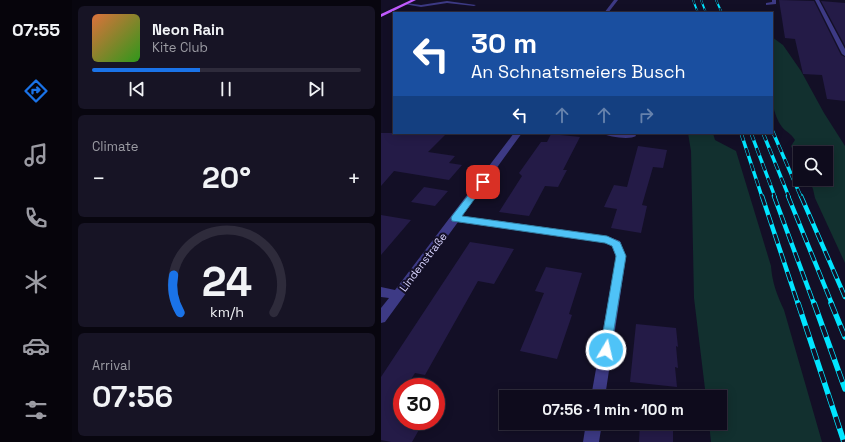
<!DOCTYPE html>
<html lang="en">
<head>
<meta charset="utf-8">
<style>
  :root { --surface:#0e0b1c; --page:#171425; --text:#f1f3f6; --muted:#9b9ba3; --line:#2e2b3b; --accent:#1a73e8 }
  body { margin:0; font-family:"Space Grotesk",sans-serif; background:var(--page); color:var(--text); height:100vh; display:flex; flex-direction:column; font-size:15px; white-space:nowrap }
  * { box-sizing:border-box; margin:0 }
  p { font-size:13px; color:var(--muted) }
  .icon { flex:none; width:22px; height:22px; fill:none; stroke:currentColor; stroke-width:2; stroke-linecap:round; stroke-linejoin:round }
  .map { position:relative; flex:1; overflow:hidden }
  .drawer { display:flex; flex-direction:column; gap:6px; padding:6px; background:#08060f; width:309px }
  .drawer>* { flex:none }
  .hud { position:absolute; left:12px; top:12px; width:380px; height:122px; border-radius:0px; box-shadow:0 2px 10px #0003,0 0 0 1px var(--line); background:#1a4fa0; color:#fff; overflow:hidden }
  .tools { position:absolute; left:412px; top:146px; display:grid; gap:8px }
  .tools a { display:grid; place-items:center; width:40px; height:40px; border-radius:0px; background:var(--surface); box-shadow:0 2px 10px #0003,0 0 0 1px var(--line); font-size:20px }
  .speed { position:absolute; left:12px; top:378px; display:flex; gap:8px; font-size:20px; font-weight:700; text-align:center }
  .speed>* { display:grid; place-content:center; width:52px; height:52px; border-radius:50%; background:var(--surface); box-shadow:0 2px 10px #0003,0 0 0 1px var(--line); line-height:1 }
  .speed .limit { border:6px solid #d22; background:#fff; color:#111 }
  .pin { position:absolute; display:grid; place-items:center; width:34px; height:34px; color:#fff; margin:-17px; border-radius:8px; box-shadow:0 2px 6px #0006 }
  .me { position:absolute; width:44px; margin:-22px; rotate:9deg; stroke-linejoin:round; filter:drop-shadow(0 0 3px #0008) }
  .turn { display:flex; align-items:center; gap:14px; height:84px; padding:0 12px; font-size:18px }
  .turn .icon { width:52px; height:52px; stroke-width:2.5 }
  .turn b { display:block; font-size:28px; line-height:34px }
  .lanes { display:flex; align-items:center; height:38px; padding:0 12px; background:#0003; justify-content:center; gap:20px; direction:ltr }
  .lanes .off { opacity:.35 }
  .big { font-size:30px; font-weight:600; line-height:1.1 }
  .drawer .widget { flex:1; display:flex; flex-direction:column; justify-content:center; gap:6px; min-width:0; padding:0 14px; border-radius:6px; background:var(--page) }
  .drawer .dial { align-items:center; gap:0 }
  .dial svg { height:104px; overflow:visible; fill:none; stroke:var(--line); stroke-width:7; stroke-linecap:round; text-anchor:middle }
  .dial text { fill:var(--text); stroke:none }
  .song { display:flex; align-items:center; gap:12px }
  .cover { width:48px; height:48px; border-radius:6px; background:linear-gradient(135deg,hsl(20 70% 55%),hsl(110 70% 35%)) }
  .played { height:4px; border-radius:2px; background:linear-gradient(90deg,var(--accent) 40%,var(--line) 40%) }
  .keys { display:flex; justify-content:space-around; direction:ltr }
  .heat { display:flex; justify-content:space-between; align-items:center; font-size:22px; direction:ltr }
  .trip { position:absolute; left:118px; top:390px; width:228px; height:40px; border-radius:0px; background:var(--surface); box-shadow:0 2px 10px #0003,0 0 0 1px var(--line); font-weight:600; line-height:40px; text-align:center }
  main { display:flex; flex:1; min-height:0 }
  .tab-bar { display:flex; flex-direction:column; width:72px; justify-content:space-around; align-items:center; background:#06040b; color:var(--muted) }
  .tab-bar .icon { width:28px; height:28px }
  .tab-bar .current { color:var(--accent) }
  .tab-bar b { font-size:18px; color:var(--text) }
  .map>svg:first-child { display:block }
  .green { fill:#12302f }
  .building { fill:#241b47 }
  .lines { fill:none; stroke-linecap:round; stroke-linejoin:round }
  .minor { fill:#3d3a85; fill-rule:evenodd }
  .major { fill:#c25bff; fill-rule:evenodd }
  .rail-far3-casing { stroke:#00e5ff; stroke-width:2 }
  .rail-far2-casing { stroke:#00e5ff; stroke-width:3.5 }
  .rail-far1-casing { stroke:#00e5ff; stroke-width:4.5 }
  .rail-casing { stroke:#00e5ff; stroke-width:5.5 }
  .rail-far3 { stroke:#130f26; stroke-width:1.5; stroke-dasharray:4.5; stroke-linecap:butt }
  .rail-far2 { stroke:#130f26; stroke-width:2.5; stroke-dasharray:8; stroke-linecap:butt }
  .rail-far1 { stroke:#130f26; stroke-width:3; stroke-dasharray:10; stroke-linecap:butt }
  .rail { stroke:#130f26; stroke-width:4; stroke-dasharray:12; stroke-linecap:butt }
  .route { fill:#4fc3f7; stroke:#337fa1 }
  .labels { text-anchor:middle; stroke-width:4; stroke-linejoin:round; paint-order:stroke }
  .street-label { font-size:11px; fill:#d9d4ff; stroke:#130f26 }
</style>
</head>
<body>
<main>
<nav class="tab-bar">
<b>07:55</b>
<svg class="icon current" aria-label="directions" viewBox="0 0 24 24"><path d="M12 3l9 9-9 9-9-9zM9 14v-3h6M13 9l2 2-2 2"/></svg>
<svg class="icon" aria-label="music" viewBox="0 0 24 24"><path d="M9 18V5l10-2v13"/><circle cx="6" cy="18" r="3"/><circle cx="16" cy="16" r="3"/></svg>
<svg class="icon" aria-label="phone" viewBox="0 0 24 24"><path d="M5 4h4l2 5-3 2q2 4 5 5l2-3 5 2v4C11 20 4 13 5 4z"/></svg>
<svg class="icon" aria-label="climate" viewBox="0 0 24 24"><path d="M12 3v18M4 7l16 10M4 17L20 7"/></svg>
<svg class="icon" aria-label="car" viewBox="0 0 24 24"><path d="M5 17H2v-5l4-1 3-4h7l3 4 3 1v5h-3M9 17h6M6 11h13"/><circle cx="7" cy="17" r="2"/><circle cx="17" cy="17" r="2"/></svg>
<svg class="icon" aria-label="filters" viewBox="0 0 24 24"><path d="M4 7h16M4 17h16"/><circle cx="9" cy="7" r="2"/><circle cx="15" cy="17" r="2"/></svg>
</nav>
<section class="drawer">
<div class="widget">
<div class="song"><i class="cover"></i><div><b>Neon Rain</b><p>Kite Club</p></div></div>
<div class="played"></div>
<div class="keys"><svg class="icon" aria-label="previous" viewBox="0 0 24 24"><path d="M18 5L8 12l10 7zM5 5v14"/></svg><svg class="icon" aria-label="pause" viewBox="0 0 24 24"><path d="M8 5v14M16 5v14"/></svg><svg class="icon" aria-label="next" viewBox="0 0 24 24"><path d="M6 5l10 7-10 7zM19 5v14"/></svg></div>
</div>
<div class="widget"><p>Climate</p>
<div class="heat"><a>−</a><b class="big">20°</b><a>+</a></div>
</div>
<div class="widget dial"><svg viewBox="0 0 100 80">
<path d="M14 69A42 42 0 1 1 86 69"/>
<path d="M14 69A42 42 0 0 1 9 40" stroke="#1a73e8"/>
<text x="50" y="56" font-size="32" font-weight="700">24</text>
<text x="50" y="72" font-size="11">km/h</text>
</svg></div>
<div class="widget"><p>Arrival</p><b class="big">07:56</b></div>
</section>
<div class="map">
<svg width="464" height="442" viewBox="0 0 464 442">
  <rect width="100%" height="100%" fill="#130f26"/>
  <path class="green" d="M391,37L402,45L420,71L443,113L464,146V263L434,198L432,189L428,179H445V153H419V166L410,146L414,140C410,133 405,132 401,127C385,106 391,63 391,37Z
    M307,133H332L334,140L355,151L390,266C391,282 396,295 403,310L441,442H330L328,423H339V397H325L313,298L310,151Z"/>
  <path class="building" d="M398,0L433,1L460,55L464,57V101L446,99L441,75L422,74L414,39L404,38Z
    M440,1L464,3V46Z
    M0,133H66L47,152L74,156L68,163L81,165L68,180L13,171L0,186Z
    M170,134L199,137L182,170H186L177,187L164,186L148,216L118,212L141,176L138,173L160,142H166Z
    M257,146L286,150L282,168L272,167L261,205L266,206L260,233L230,228L236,209L223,207L233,185L246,187Z
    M43,187L67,191L54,206L30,202Z
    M0,215L30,220L0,255Z
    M89,242L133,249L113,284L97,281L44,375L34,373L25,387H21V421H43L31,442H10L0,440V377Z
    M165,267L201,273L188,314L191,315L176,359L139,351L163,293L154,291Z
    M255,324L295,328L297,347L295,346L297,368L294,367L296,387L249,382Z
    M259,423H292V442H258Z"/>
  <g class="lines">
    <path class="minor" d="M233,0H237L227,13H223Z
      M391,0H395V4L385,5V3L391,2Z
      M434,0H438L464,49V56L461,54Z
      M66,1L95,5L93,6L66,3L40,7L23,4L25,3L40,5Z
      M133,133H141L81,216L226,236L239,241L245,257L224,397H210L235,257L231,246L224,243L77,222L4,322L0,323V308L8,298L0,297V287L14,290Z
      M221,133L254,134L255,136C249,140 227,137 221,133Z
      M205,423H221L218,442H202Z"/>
    <path class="major" d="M30,0H35L0,17V14Z"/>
    <defs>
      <path id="rail-far3" d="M312,0L317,13
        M320,0L325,13
        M335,0L341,13"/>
      <path id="rail-far2" d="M391,130L420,197
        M360,133L381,197
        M370,133L394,197
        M382,133L408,197"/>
      <path id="rail-far1" d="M381,196L417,304
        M393,196L433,304
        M407,196L451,304
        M420,196L464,297"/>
      <path id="rail" d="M417,303L463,442
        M433,303L464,389
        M450,303L464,337"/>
    </defs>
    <use href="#rail-far3" class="rail-far3-casing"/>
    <use href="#rail-far2" class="rail-far2-casing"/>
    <use href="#rail-far1" class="rail-far1-casing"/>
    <use href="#rail" class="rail-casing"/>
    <use href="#rail-far3" class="rail-far3"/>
    <use href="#rail-far2" class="rail-far2"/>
    <use href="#rail-far1" class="rail-far1"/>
    <use href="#rail" class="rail"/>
  </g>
  <path class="route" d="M102,179L106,182L81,216L226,236L239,242L245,256L229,354L225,356L221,354L219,350L235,256L231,246L224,243L71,221L70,218L71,216L99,180Z"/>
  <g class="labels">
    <g class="street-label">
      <text transform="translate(42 262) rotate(-53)" y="4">Lindenstraße</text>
    </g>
  </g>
</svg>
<div class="tools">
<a><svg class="icon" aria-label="search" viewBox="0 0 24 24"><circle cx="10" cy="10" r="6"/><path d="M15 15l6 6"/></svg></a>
</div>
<div class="speed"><div class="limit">30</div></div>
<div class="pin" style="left:102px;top:182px;background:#d93025"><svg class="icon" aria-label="arrive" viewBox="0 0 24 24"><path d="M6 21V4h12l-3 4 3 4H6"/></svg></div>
<svg class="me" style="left:225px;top:350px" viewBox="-20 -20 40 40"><circle r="17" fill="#4fc3f7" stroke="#fff" stroke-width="3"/><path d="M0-11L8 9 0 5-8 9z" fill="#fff"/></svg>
<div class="trip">07:56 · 1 min · 100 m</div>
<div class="hud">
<div class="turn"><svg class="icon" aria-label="left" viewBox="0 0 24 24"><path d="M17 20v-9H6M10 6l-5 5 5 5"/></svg><div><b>30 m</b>An Schnatsmeiers Busch</div></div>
<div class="lanes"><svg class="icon" aria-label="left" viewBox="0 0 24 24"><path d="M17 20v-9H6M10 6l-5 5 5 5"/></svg><svg class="icon off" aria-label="ahead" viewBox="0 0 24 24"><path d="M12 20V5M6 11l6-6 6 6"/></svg><svg class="icon off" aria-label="ahead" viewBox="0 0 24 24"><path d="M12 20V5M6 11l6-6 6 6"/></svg><svg class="icon off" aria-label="right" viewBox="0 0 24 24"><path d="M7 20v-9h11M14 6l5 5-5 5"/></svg></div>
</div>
</div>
</main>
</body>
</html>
